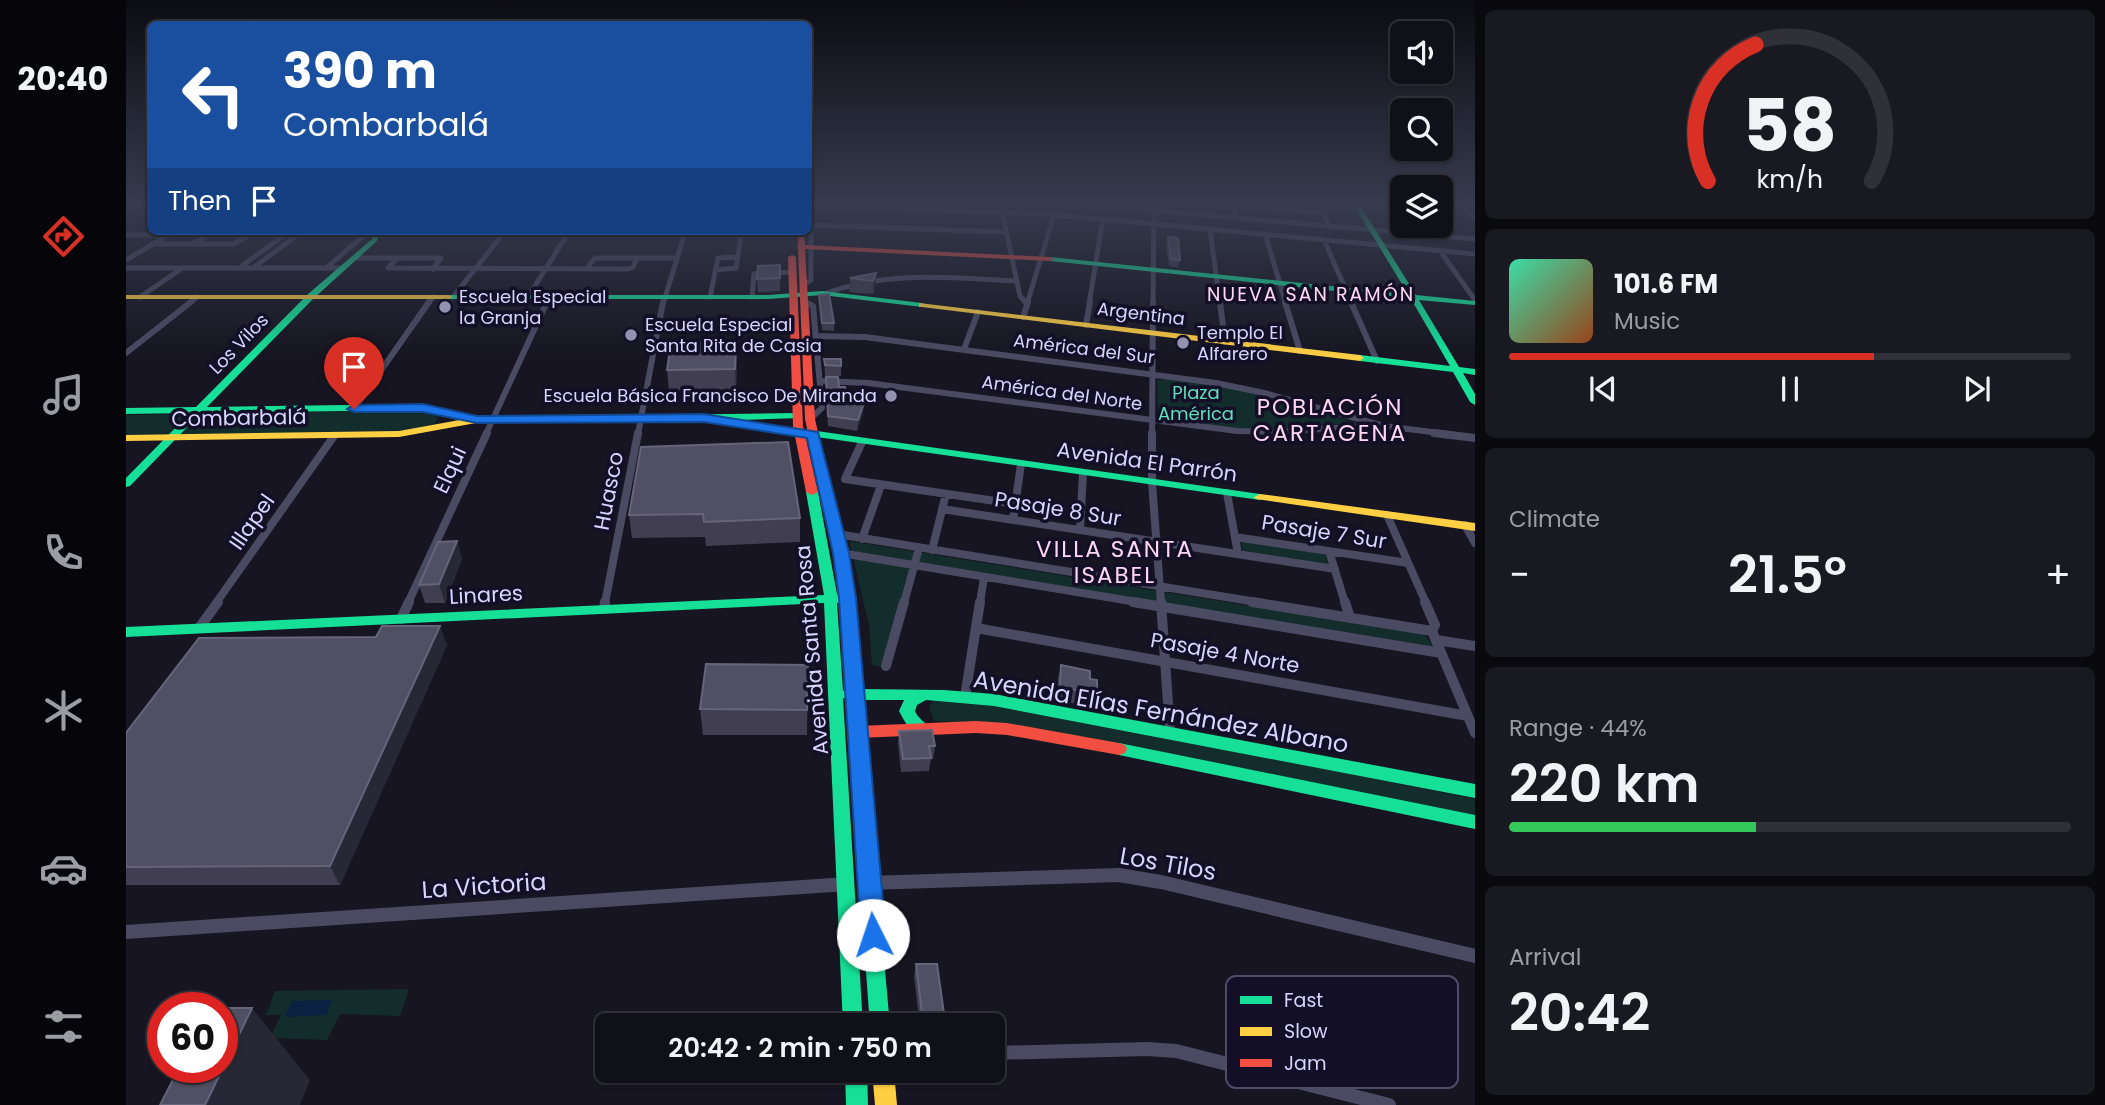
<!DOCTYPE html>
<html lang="en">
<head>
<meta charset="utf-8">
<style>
  :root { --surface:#101019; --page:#191922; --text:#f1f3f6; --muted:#9c9da2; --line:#303038; --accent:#d93025 }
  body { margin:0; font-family:Poppins,sans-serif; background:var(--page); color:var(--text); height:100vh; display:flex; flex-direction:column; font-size:26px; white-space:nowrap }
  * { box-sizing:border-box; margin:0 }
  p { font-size:23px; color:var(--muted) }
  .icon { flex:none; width:38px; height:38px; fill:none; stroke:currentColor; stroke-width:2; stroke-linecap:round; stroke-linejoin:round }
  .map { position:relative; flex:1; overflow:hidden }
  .details { display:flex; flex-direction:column; gap:10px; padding:10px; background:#09090e; width:630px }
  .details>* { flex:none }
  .guide { position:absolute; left:21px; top:21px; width:665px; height:214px; border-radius:10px; box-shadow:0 2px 5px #0004,0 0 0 2px var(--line); background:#1a4fa0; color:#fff; overflow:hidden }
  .controls { position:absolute; left:1264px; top:21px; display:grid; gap:14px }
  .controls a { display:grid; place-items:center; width:63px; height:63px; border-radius:10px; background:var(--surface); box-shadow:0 2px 5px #0004,0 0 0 2px var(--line); font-size:35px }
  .speed { position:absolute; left:21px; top:992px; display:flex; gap:14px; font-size:35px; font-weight:700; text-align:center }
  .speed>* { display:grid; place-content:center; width:91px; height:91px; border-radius:50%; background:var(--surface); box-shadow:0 2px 5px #0004,0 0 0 2px var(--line); line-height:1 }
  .speed .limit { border:10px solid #d22; background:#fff; color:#111 }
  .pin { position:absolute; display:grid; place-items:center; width:60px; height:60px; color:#fff; margin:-72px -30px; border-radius:50% 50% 50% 0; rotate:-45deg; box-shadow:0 0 7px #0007 }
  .pin .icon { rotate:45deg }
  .me { position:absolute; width:77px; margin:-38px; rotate:356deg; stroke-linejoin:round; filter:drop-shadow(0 0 5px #0008) }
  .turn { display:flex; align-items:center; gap:24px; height:147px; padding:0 21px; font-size:32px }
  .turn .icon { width:91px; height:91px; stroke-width:2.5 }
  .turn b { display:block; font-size:49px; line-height:60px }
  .then { display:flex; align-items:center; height:66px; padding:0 21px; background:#0003; gap:14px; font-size:26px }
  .big { font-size:52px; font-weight:600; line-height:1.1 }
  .details .tile { flex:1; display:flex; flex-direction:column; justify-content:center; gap:10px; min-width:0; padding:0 24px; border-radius:10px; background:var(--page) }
  .details .dial { align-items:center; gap:0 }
  .dial svg { height:182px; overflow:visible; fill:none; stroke:var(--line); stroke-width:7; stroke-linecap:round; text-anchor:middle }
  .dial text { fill:var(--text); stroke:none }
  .song { display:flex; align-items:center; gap:21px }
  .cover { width:84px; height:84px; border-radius:10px; background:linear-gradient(135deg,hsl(160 70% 55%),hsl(20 70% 35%)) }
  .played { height:7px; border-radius:4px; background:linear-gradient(90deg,var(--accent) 65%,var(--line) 65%) }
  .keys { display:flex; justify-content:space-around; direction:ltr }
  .heat { display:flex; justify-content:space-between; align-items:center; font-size:38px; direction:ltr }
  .charge { height:10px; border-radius:5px; background:linear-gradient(90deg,#34c759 44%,var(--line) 0) }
  .trip { position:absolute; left:469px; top:1013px; width:410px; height:70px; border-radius:10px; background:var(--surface); box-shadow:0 2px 5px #0004,0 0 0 2px var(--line); font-weight:600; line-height:70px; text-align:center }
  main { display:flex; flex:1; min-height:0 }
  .tab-bar { display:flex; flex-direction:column; width:126px; justify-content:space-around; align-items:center; background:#06060a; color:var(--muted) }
  .tab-bar .icon { width:49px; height:49px }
  .tab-bar .active { color:var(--accent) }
  .tab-bar b { font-size:32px; color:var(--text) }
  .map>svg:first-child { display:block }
  .green { fill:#132d2d }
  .water { fill:#0b2142 }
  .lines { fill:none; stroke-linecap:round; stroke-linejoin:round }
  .street-far4 { stroke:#4a4a62; stroke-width:5 }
  .street-far3 { stroke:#4a4a62; stroke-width:6 }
  .street-far2 { stroke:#4a4a62; stroke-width:8 }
  .street-far1 { stroke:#4a4a62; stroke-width:10 }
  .street { stroke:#4a4a62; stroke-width:14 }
  .fast { fill:#16e098; fill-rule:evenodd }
  .slow { fill:#ffcf43; fill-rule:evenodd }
  .jam { fill:#f24e42; fill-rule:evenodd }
  .wall { fill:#403e50 }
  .shaded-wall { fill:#282735 }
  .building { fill:#504f63; stroke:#66647b; stroke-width:2 }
  .route { fill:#1a73e8; stroke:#114b97; stroke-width:2 }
  .poi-dot { fill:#9592b1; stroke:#130f27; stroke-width:2.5 }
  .labels { text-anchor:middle; stroke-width:7; stroke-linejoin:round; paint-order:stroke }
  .far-poi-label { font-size:18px; fill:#d9d5ff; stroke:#130f27; text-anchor:start }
  .far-street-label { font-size:18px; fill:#d9d5ff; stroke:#130f27 }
  .far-park-label { font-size:18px; fill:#60e0bc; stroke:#130f27 }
  .far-neighbourhood-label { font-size:19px; letter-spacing:2px; fill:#ffd7f2; stroke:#130f27 }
  .street-label { font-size:21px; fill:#d9d5ff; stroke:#130f27 }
  .neighbourhood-label { font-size:23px; letter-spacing:2px; fill:#ffd7f2; stroke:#130f27 }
  .near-street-label { font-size:24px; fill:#d9d5ff; stroke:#130f27 }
  .key { fill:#130f27; stroke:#4e4a68; stroke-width:2 }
  .key-label { font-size:19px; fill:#d9d5ff }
</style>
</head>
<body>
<main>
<nav class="tab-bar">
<b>20:40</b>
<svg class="icon active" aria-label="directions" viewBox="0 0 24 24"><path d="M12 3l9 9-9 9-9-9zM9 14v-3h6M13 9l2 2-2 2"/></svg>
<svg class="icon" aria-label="music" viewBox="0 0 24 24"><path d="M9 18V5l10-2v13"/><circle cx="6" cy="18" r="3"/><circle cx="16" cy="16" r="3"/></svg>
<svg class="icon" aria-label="phone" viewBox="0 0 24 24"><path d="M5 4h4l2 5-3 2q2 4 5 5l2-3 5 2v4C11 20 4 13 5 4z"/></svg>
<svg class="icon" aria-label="climate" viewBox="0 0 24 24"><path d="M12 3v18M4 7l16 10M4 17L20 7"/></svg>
<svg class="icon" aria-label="car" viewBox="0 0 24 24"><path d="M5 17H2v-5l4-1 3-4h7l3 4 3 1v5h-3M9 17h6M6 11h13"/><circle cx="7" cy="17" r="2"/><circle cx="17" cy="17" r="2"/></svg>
<svg class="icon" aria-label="filters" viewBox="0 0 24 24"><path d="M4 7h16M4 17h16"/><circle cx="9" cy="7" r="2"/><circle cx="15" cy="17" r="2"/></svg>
</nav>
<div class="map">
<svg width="1349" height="1105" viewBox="0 0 1349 1105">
  <rect width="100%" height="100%" fill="#161521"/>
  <path class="green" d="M1050,379L1094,384L1231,423C1192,425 1155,431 1116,430C1087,428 1058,419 1032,416L1031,380Z
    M291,410L313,417L308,424L278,432L0,435V415Z
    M1114,540L1199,552L1203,566L1117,553Z
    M723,541L1298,634L1309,648L793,562L762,669L746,665L743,625Z
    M807,701L887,707L1349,799V817L887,725L808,721L803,706Z
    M283,989L274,1016L214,1014L201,1040L144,1038L155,1015H140L149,991Z"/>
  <path class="water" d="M206,1000L200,1015L159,1017L166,1001Z"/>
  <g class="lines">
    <path class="street-far4" d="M874,202L894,296L901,304
      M934,202L1349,239
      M1106,202L1110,217
      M1199,202L1231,205
      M1314,204L1349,207
      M682,206L921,214L1349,254
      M1337,206L1349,219
      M1145,209L1197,213L1204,227
      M684,225L880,232
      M1084,230L1094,304
      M1139,234L1160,304
      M0,235H40
      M239,235H666
      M1198,240L1226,304
      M26,244H107L123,235
      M66,244L83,235H172
      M1314,251L1349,300
      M229,258H315L307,269
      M271,258L262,268L502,269L507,267L511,258
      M0,260L49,231
      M128,267L177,231
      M0,268H217
      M113,268L157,236
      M200,268L242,232
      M460,269L469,258H550
      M589,270L610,268L615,235
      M676,286L685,280V213L682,212
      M701,293C763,270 826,278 891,281
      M14,297L55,269
      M327,297L376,235
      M402,297L441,235
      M584,297L592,258L612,257
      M626,297L628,274L666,272
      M677,301L683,304
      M62,304L71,297
      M302,304L307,297
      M420,304L423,297
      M537,304L559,233
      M901,304L928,215
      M963,304L977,219
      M1027,304L1028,202"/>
    <path class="street-far3" d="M679,302L687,306L696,408L684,419
      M1094,302L1099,342
      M1159,302L1174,351
      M1225,302L1251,361
      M897,317L902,302
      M960,325L964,302
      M690,336L739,337L1090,383L1138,393L1258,426L1322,434
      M838,349L852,312
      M0,353L65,302
      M694,381L742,383L1111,431L1153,432L1239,426
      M228,409L303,302
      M360,434L421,302
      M512,434L537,302
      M1026,434L1027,302"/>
    <path class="street-far2" d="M1026,433V482L1035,603
      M1308,433L1349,438
      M736,442L719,479L890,504
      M1101,493L1112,554
      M816,509L1209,569
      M1261,515L1300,603
      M887,520L895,464
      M1339,525L1349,543
      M954,530L957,473
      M711,534L1137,603
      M1109,537L1282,563
      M736,539L755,485
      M806,550L820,494
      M1203,551L1219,603
      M715,553L1017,603
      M90,603L208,436
      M282,603L361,433
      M479,603L512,433
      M778,603L793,548
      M854,603L858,577"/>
    <path class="street-far1" d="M1007,602L1315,653
      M1035,602L1044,732
      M1126,602L1306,631
      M1219,602L1224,618
      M1299,602L1309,625L1306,631
      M478,609L479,602
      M275,619L283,602
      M73,628L92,602
      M850,628L1342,716
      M1306,631L1349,733
      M1310,640L1349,646
      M760,666L778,602
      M839,697L854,602"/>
    <path class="street" d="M742,883L993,875L1035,882L1349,956
      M0,932L721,884
      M866,1053L1021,1049L1050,1051L1263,1105"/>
    <path class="fast" d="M1226,202H1232L1290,295L1349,301V305L1293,300L1333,367L1349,369V375L1337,373L1349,394V405L1344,402L1327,372L1234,361L1230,358L1234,355L1324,366L1285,299L924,261L920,259L924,257L1282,294Z
      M248,231H254L251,241L187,299L81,407L291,404L339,416V420L336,421L291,410L75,413L4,486L0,487V478L64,413L0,414V408L70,407L181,295L246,239Z
      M696,291L796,303L800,305L796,307L696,295L642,299H323L319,297L323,295H642Z
      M671,413L674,414V418L614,420L1134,494L1140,497L1134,500L578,421L384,423L379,420L384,417Z
      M686,489L692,492L711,594H713L712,576L714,573H722L724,576L734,689L818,690L868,694L1349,784V798L868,706L800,700L791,705L789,711C792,719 799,721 803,728L800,732L795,734C782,730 779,722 773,711L778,700H735L764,1026H744L720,699L717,698L737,1026H717L698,603L0,637V627L698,595L680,492ZM711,603H714L720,689L717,691Z
      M993,743L1349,815V829L993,755L987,753L985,749L987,745Z
      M719,1071H741L742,1105H720Z"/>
    <path class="slow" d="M0,295H323L327,297L323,299H0Z
      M793,303L1234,355L1238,358L1234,361L796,307H793Z
      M350,417H384L389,420L384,423H350L273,437L0,441V435L273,431Z
      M1134,494L1349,523V531L1130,499L1128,497Z
      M746,1071H768L771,1105H749Z"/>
    <path class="jam" d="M672,231H678L679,245L924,257L928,259L924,261L679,249L689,419L724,576L718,580L712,576L679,419L672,249L671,247L672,245Z
      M666,255L670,257L677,426L692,492L686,495L680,492L667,426L662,257Z
      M850,721L881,723L993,743L999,745L1001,749L999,753L993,755L881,735L850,733L732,738L727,736L724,732L727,728L732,726Z"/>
  </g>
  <path class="wall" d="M1042,237L1054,260L1052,267L1043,266L1040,244Z
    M654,265V291L632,292L631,279Z
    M750,273L749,286L747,294L723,292L724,278Z
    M693,295L708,323V331L696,330Z
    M610,342L611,362L610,389L543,391L541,370Z
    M698,359L715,366V376H699Z
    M700,377L713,387L720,399L737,413L731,431L702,426Z
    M515,447L674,518V542L580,546L579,537L506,538L503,515Z
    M331,541L336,559L319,603H299L293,585Z
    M250,637L321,645L214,885H0V733Z
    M682,665L681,735H577L574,709Z
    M935,665L964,679L971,694L967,707L930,700L932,678Z
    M773,731L809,746L807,759H805L803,771L775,772L772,743Z
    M790,964L819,1021L818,1026H794L788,976Z"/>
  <path class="shaded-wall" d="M750,273L749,286L747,294V281Z
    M610,342L611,362L610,389L609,369Z
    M738,403L737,413L731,431L732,420Z
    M331,541L336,559L319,603L313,584Z
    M314,626L321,645L214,885L204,866Z
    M126,1008L184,1080L174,1105H79Z"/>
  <path class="building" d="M1042,237L1052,238L1054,260L1045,259Z
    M654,265V278L631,279L632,266Z
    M750,273L747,281L724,278Z
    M703,294L708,323H696L693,295Z
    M610,342L609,369L541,370L545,343Z
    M698,359H715V366L699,365Z
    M700,377H712L713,387H719L720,399L737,398L738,403L732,420L702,416Z
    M662,442L674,518L578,522L577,514L503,515L515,447Z
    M331,541L313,584L293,585L312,542Z
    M256,626H314L204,866L0,867V733L73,638L250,637Z
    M580,664L682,665L681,710L574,709Z
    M935,665L964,671V679L971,680V694L934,687Z
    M806,730L809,746H803L805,758L777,759L773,731Z
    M790,964H811L819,1021L797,1022Z
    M85,1008H126L79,1105H34L53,1068H96V1008Z"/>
  <linearGradient id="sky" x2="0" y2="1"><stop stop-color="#0c0c12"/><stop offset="0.57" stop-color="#363b4e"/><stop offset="1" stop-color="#363b4e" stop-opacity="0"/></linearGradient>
  <rect width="1349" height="357" fill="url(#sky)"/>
  <path class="route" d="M297,404L351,416L578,414L692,432L723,553L730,598L760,935L756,944L747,947L739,944L735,935L713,598L707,553L681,438L578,422L351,423L297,412H228L221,409L228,405Z"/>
  <g class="poi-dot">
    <circle cx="319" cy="307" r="7"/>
    <circle cx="505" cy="335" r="7"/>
    <circle cx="1057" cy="343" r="7"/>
    <circle cx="765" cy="396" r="7"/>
  </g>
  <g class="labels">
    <g class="far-poi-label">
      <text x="333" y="303">Escuela Especial<tspan x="333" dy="21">la Granja</tspan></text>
      <text x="519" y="331">Escuela Especial<tspan x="519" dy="21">Santa Rita de Casia</tspan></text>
      <text x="1071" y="339">Templo El<tspan x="1071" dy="21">Alfarero</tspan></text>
      <text x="751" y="402" text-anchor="end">Escuela Básica Francisco De Miranda</text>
    </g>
    <g class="far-street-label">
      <text transform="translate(1015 314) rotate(7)" y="6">Argentina</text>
      <text transform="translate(113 344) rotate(-46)" y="6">Los Vilos</text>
      <text transform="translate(958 349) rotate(7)" y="6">América del Sur</text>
      <text transform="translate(936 393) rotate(8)" y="6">América del Norte</text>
    </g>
    <g class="far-park-label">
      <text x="1070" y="399">Plaza<tspan x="1070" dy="21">América</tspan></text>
    </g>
    <g class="far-neighbourhood-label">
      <text x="1185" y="301">NUEVA SAN RAMÓN</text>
    </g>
    <g class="street-label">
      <text transform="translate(113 418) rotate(-1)" y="7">Combarbalá</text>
      <text transform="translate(1021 462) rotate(8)" y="7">Avenida El Parrón</text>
      <text transform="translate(324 470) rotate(-65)" y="7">Elqui</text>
      <text transform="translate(483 491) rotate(-79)" y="7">Huasco</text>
      <text transform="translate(932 509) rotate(9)" y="7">Pasaje 8 Sur</text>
      <text transform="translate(126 522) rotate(-55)" y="7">Illapel</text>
      <text transform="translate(1198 532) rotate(9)" y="7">Pasaje 7 Sur</text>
      <text transform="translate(360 595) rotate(-3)" y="7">Linares</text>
      <text transform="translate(686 650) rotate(-95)" y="7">Avenida Santa Rosa</text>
      <text transform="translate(1099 653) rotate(10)" y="7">Pasaje 4 Norte</text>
    </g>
    <g class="neighbourhood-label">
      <text x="1204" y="415">POBLACIÓN<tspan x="1204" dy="26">CARTAGENA</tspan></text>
      <text x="989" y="557">VILLA SANTA<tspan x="989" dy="26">ISABEL</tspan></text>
    </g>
    <g class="near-street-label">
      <text transform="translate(1035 712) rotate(10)" y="8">Avenida Elías Fernández Albano</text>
      <text transform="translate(1042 864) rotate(10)" y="8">Los Tilos</text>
      <text transform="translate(358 886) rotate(-4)" y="8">La Victoria</text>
    </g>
  </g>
  <rect x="1100" y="976" width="232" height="112" rx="10" class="key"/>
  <rect x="1114" y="996" width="32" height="8" fill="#16e098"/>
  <rect x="1114" y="1027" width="32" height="9" fill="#ffcf43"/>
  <rect x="1114" y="1059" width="32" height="8" fill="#f24e42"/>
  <g class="key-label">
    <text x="1158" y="1007">Fast</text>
    <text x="1158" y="1038">Slow</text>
    <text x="1158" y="1070">Jam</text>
  </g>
</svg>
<div class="controls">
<a><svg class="icon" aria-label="sound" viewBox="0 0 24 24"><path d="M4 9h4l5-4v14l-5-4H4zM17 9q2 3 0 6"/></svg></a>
<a><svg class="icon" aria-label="search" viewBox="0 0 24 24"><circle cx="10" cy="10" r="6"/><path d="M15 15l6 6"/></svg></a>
<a><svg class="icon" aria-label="layers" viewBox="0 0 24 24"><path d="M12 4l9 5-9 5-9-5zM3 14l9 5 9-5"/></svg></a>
</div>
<div class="speed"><div class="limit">60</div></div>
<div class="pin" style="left:228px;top:409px;background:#d93025"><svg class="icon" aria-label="arrive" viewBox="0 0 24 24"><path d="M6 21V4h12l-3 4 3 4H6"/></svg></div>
<svg class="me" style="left:747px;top:935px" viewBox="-20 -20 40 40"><circle r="19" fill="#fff"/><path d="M0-13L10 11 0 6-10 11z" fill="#1a73e8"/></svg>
<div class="trip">20:42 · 2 min · 750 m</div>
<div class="guide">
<div class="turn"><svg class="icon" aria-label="left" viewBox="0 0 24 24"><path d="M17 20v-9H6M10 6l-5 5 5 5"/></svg><div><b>390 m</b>Combarbalá</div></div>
<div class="then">Then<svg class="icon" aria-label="arrive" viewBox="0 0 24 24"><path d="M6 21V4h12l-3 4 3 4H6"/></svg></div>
</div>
</div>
<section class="details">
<div class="tile dial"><svg viewBox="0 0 100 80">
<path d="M14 69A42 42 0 1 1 86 69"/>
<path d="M14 69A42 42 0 0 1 35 9" stroke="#d93025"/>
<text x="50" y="56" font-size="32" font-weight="700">58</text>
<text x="50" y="72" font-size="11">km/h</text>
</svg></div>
<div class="tile">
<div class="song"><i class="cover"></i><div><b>101.6 FM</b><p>Music</p></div></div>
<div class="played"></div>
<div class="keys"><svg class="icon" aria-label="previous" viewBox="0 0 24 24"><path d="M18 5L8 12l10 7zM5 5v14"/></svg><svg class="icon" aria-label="pause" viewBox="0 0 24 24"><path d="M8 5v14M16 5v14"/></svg><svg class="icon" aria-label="next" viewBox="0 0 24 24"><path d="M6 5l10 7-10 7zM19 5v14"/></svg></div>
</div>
<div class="tile"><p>Climate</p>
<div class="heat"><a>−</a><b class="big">21.5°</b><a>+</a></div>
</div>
<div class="tile"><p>Range · 44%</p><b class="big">220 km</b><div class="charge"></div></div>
<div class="tile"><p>Arrival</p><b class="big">20:42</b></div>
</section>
</main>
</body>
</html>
